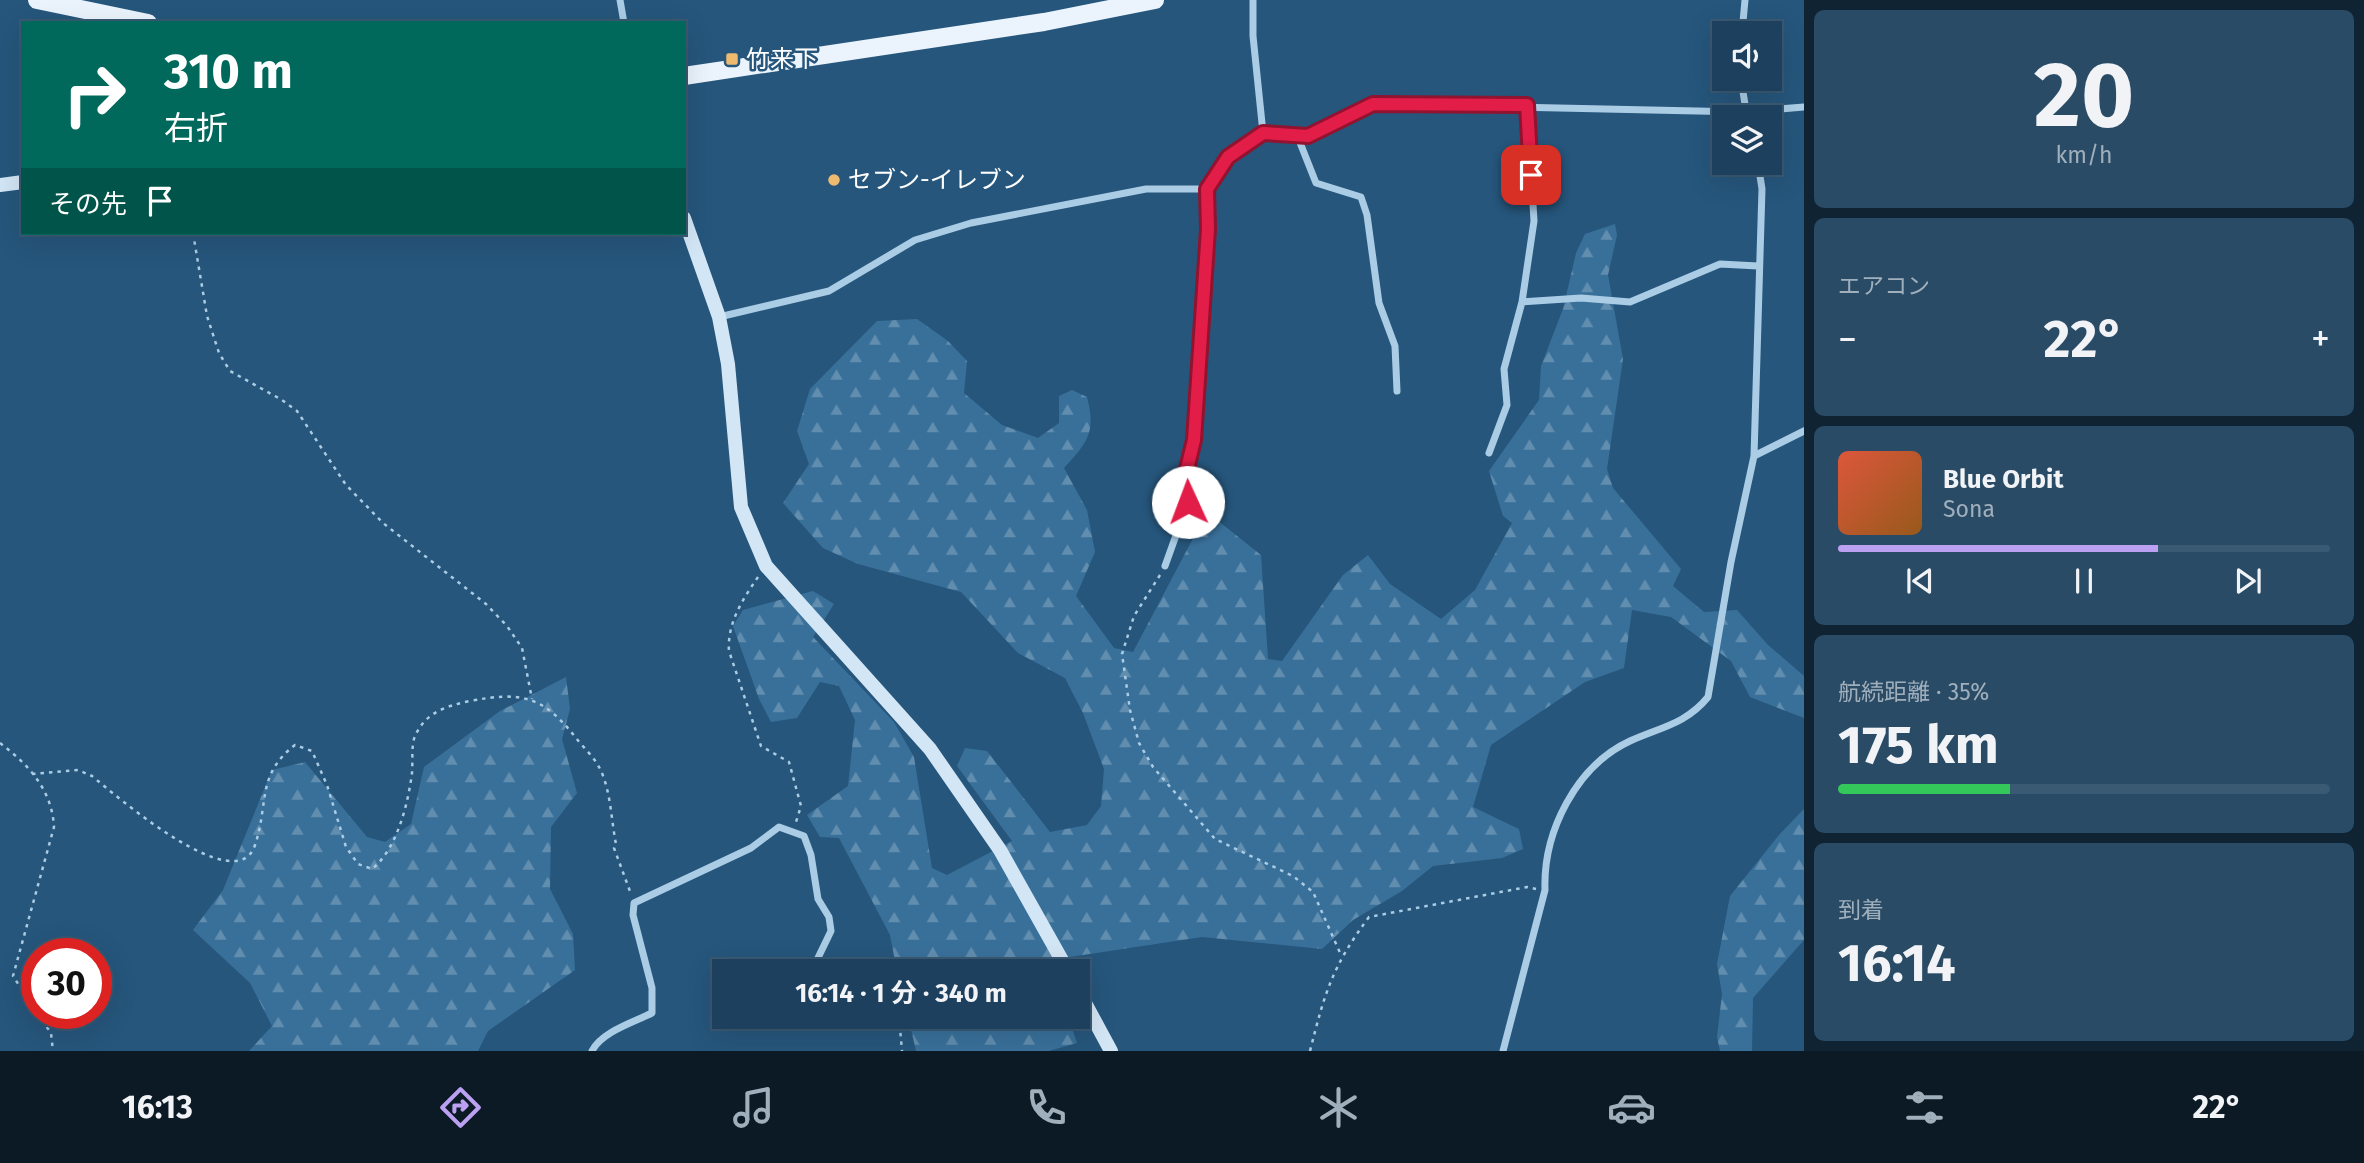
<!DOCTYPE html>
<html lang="ja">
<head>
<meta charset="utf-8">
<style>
  :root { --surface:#1c405d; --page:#294b66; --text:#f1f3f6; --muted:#a0afbc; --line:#3a5972; --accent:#bca0f2 }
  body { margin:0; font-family:"Fira Sans","Noto Sans JP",sans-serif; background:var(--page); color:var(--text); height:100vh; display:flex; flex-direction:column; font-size:26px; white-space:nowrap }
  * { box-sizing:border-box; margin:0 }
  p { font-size:23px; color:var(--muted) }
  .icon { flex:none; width:38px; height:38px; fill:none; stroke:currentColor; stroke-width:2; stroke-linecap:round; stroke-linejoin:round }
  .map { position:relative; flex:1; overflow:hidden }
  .details { display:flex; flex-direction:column; gap:10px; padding:10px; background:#0f2333; width:560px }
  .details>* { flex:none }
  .guide { position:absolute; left:21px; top:21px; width:665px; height:214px; border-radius:0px; box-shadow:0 7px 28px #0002,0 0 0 2px var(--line); background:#00695c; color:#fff; overflow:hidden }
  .buttons { position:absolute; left:1712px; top:21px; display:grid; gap:14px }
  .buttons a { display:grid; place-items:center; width:70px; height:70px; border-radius:0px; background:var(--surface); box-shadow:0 7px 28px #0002,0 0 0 2px var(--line); font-size:35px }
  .speed { position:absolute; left:21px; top:938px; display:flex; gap:14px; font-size:35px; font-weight:700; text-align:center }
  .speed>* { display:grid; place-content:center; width:91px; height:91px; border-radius:50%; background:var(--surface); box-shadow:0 7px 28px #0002,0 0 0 2px var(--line); line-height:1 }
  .speed .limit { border:10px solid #d22; background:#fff; color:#111 }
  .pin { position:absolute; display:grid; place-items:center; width:60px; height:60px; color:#fff; margin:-30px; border-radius:14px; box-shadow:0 4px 10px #0006 }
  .me { position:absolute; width:77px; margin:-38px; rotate:358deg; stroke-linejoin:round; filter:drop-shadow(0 0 5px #0008) }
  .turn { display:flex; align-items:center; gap:24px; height:147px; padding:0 28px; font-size:32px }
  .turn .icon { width:91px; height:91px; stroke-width:2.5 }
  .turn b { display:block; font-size:49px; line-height:60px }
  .then { display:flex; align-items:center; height:66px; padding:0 28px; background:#0003; gap:14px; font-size:26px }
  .big { font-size:52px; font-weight:700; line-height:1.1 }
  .details .tile { flex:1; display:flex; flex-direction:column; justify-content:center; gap:10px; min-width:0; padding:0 24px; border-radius:10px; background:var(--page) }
  .details .dial { align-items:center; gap:0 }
  .dial b { font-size:91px; line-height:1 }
  .song { display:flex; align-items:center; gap:21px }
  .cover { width:84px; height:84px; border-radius:10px; background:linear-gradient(135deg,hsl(10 70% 55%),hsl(30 70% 35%)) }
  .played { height:7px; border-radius:4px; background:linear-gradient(90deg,var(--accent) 65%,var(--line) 65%) }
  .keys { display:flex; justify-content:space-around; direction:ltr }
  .heat { display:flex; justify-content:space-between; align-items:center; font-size:38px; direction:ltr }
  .charge { height:10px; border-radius:5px; background:linear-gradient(90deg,#34c759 35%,var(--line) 0) }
  .trip { position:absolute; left:712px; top:959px; width:378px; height:70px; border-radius:0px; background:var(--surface); box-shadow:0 7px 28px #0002,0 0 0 2px var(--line); font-weight:700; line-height:70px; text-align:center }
  .tabs { display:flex; height:112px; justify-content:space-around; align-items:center; background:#0b1a25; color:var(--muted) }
  .tabs .icon { width:49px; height:49px }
  .tabs .on { color:var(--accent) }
  .tabs b { font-size:32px; color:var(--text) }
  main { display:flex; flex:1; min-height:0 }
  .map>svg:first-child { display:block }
  .forest { fill:url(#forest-firs) }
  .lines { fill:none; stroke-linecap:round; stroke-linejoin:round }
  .path { stroke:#aacce5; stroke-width:2.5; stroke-dasharray:3.5 5; stroke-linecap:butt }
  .street { stroke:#aacce5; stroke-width:7 }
  .secondary { stroke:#d3e6f5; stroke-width:14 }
  .primary { stroke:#ebf4fd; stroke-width:18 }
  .route-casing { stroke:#92132f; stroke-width:18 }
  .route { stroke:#e11d48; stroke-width:12 }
  .poi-dot { fill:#eeba6f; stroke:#26567c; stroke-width:2.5 }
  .labels { text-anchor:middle; stroke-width:5; stroke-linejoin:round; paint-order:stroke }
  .poi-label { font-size:24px; fill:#fff; stroke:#26567c; text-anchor:start }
</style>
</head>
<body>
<main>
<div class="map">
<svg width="1804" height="1051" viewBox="0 0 1804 1051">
  <defs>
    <pattern id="forest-firs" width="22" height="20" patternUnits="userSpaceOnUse" patternTransform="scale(1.75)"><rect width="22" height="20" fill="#39709a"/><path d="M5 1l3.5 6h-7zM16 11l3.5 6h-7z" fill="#618dae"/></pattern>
  </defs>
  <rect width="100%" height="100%" fill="#26567c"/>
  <path class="forest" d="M1615,224L1617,235L1608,275L1623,359L1607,469L1613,488L1681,569L1673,586L1704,612L1737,610L1768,645L1804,676V718L1750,697L1731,661L1671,617L1632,610L1624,668L1585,682L1491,745L1473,807L1519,829L1523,849L1502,858L1433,866L1402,891L1353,920L1322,949L1202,937L1050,960L1053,971H902L894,956L890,935L839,838L820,837L807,815L848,786L855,720L839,686L820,682L797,718L771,722L759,699L733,626L743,610L813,591L834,604L813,637L894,722L914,757L932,868L947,875L1012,841L957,766L965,748L987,751L1050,832L1087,825L1101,806L1104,769L1083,713L1065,678L1018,653L961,592L858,564L823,548L783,503L809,464L797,431L810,389L877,321L917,319L948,341L967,361L964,393L1002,425L1038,438L1059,423V396L1072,390L1087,397C1096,432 1088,442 1064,468L1087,510L1095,552L1076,596L1114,648L1133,652L1207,512L1261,555L1268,659L1282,661L1343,575L1368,555L1390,584L1441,619L1475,590L1512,523L1503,516L1489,471L1539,400L1541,366L1563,309L1576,253L1585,234Z
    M566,677L570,709L562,739L577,793L551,827L550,889L573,934L575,970L488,1031L478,1051H249L272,1026L250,983L193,930L223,890L272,770L305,762L367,837L385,842L411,824L424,767L500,711Z
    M1804,809V940L1753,998L1752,1051H1720L1717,1037L1722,994L1717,964L1730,896L1779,835Z
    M908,1017H1068L1077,1043L1049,1051H916Z"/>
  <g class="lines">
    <path class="path" d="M193,233L207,316L219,353L230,371L282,400L297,411L346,485L383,523L486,604L507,626L522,648L532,699
      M1160,575L1134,616L1122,654L1130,710L1139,743L1153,767L1215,839L1293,876L1313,892L1341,955
      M758,577C743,599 727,623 729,651L761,746L789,762L801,806L796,822
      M0,743C29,765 52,790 54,827L13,976L37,1013
      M32,774L78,770L92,776C115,795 237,901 255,845C269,804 256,775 295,745L312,751L327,785L346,847L358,864L372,869C397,849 408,804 412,773C413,762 411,745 415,736C426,712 446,706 470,701C522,691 543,696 576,738C583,747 594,757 599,767C611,789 611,820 616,844L614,848L631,894
      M37,1013L51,1033L53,1051
      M895,1017L900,1028L902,1051
      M1310,1051C1325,992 1332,967 1369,917L1527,887L1536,889"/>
    <path class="street" d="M620,0L624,23
      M1253,0V36L1263,133
      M1742,33L1745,0
      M1741,79L1747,117
      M1297,135L1316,183L1361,197L1367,215L1379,303L1395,346L1397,391
      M1522,302L1581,298L1630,302L1720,264L1758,266
      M719,317L829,291L915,240L971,223L1146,189H1207
      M1489,453L1507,405L1504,369L1522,302L1534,221L1527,105
      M1754,456L1804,431
      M1165,566L1188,502L1184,481L1194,440L1208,229L1207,189L1228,157L1263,133L1308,136L1373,104L1743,112L1804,107
      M592,1051C601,1032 634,1022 652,1013V988L633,915L634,903L751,848L779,827L804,836L811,855L818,899L829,917L831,931L816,962L819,971
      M1503,1051L1545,890C1543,832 1576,766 1630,741C1661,727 1686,724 1708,697L1731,562L1754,456L1762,189L1758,163"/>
    <path class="secondary" d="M0,185L23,182
      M684,218L719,317L728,364L741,507L766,566L930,749L1000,850L1068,971
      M1078,990L1111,1051"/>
    <path class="primary" d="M37,0L148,23
      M684,76L1044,22L1155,0"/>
  </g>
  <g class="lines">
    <defs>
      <path id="route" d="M1188,502L1184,481L1194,440L1208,229L1207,189L1228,157L1263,133L1308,136L1373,104L1527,105L1531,175"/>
    </defs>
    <use href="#route" class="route-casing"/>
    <use href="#route" class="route"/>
  </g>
  <g class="poi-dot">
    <rect x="725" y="52" width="14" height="14" rx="3.5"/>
    <circle cx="834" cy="180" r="7"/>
  </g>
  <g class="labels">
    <g class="poi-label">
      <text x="746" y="67">竹来下</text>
      <text x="848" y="188">セブン-イレブン</text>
    </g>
  </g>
</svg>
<div class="buttons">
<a><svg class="icon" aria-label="sound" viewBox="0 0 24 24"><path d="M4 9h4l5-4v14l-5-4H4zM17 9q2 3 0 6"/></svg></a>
<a><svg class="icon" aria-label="layers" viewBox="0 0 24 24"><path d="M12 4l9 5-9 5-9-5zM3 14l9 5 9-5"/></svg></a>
</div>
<div class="speed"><div class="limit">30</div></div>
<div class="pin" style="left:1531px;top:175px;background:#d93025"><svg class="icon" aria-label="arrive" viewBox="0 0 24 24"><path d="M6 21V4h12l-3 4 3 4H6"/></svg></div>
<svg class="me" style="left:1188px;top:502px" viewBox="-20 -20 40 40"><circle r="19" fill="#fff"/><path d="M0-13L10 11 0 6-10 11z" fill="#e11d48"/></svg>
<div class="trip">16:14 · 1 分 · 340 m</div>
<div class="guide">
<div class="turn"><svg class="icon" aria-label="right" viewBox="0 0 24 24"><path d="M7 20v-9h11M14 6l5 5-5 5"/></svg><div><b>310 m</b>右折</div></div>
<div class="then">その先<svg class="icon" aria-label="arrive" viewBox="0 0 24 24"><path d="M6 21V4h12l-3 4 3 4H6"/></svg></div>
</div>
</div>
<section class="details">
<div class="tile dial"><b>20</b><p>km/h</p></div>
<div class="tile"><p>エアコン</p>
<div class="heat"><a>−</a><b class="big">22°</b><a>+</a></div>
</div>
<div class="tile">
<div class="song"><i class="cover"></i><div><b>Blue Orbit</b><p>Sona</p></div></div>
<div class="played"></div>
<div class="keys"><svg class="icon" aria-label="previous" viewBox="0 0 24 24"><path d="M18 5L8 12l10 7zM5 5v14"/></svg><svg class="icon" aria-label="pause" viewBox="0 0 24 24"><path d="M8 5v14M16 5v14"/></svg><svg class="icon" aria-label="next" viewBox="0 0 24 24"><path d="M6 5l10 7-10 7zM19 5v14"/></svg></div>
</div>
<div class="tile"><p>航続距離 · 35%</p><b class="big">175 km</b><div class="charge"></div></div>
<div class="tile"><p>到着</p><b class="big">16:14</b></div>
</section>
</main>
<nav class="tabs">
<b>16:13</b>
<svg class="icon on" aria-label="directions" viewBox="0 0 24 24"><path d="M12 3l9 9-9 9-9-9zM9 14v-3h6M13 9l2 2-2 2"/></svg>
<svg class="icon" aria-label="music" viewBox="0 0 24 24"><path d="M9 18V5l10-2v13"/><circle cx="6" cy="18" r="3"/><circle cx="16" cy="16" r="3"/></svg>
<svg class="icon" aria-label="phone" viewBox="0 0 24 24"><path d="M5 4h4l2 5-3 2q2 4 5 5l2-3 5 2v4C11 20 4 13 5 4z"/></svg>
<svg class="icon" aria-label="climate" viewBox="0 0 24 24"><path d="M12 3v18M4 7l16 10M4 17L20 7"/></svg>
<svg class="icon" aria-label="car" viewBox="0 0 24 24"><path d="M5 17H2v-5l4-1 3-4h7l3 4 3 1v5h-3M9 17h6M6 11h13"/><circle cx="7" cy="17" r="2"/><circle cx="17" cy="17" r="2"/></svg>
<svg class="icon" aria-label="filters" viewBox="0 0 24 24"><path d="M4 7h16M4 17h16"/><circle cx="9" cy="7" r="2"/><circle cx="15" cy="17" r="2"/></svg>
<b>22°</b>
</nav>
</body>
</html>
